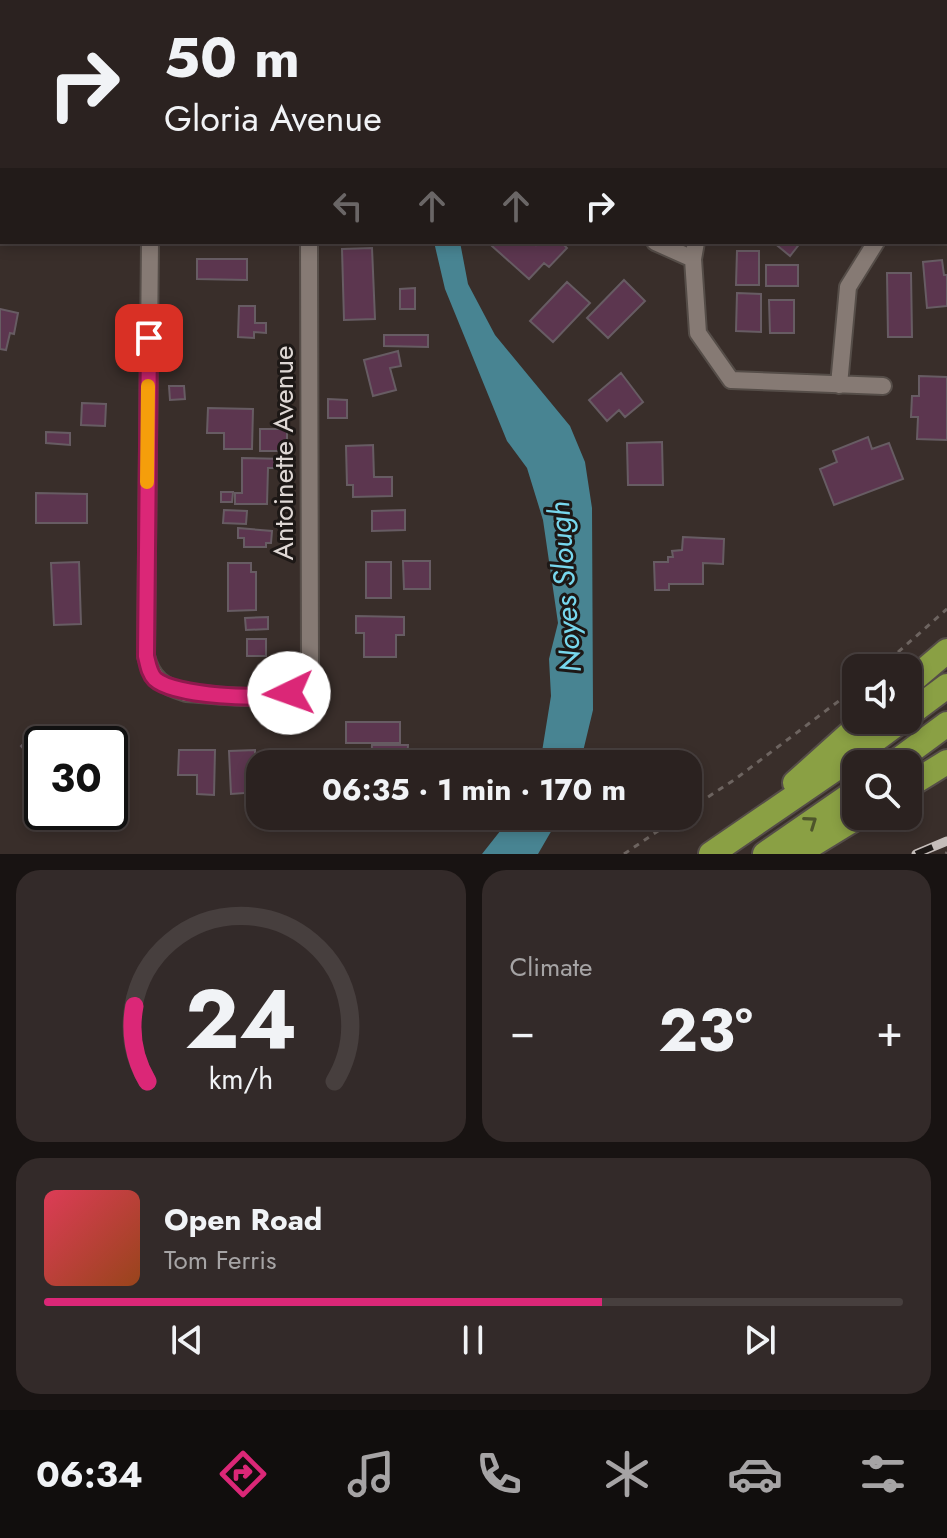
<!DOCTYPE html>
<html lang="en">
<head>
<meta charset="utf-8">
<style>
  :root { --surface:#2b2220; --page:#332a29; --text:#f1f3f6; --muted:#a6a4a5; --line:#473f3e; --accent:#db2777 }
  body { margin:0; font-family:Jost,sans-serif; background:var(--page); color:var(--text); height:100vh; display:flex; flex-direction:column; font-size:30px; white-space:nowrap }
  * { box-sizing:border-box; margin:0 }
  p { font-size:26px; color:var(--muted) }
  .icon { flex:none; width:44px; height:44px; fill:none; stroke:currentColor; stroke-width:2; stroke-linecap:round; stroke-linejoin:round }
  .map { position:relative; height:854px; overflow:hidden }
  .side { display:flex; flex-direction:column; gap:16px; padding:16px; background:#181312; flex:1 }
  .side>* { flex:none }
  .hud { position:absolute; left:0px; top:0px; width:948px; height:244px; box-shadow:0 4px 12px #0003,0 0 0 2px var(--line); background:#2b2220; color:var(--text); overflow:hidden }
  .controls { position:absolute; left:842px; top:654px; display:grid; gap:16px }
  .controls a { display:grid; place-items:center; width:80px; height:80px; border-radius:16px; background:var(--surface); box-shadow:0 4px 12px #0003,0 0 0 2px var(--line); font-size:40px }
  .speed { position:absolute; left:24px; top:726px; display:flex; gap:16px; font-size:40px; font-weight:700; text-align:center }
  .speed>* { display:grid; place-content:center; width:104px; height:104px; border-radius:50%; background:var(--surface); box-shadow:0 4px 12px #0003,0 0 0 2px var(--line); line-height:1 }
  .speed .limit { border:4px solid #111; border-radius:12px; background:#fff; color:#111 }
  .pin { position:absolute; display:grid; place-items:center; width:68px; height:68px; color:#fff; margin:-34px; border-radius:16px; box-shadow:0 4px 12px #0006 }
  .me { position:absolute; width:88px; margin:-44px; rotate:267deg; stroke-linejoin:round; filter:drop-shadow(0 0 6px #0008) }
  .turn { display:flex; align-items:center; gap:28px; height:168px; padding:0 32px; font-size:36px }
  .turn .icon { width:104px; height:104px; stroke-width:2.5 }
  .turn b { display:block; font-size:56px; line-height:68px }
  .lanes { display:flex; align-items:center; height:76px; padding:0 32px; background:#0003; justify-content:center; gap:40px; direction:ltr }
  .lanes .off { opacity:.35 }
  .big { font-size:60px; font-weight:700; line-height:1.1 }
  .side .widget { flex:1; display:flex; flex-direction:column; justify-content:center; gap:12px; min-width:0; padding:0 28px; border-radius:24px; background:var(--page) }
  .side .dial { align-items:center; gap:0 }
  .dial svg { height:208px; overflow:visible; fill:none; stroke:var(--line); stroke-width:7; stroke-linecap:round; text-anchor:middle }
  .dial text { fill:var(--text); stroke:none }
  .song { display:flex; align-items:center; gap:24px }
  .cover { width:96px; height:96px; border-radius:12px; background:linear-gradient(135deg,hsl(350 70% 55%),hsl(20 70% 35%)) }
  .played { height:8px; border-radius:4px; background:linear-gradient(90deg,var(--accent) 65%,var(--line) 65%) }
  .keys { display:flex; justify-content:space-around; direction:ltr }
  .heat { display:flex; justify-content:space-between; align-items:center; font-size:44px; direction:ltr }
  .side .tiles { flex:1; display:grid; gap:16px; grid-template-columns:1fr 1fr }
  .widget:last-child { grid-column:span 2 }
  .trip { position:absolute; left:246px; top:750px; width:456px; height:80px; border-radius:24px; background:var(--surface); box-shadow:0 4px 12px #0003,0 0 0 2px var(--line); font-weight:700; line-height:80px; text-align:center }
  .dock { display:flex; height:128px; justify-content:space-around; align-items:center; background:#110e0d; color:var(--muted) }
  .dock .icon { width:56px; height:56px }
  .dock .on { color:var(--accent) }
  .dock b { font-size:36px; color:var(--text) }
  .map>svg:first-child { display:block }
  .water { fill:#488492 }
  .building { fill:#5c364f; stroke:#675c63; stroke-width:2 }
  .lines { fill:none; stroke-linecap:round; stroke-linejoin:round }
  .lane-casing { stroke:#554d48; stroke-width:12 }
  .street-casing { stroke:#554d48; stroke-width:20 }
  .highway-casing { stroke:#554d48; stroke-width:28 }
  .path { stroke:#6d6460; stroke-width:3; stroke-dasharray:6 6; stroke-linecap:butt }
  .lane { stroke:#867a74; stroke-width:8 }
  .street { stroke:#867a74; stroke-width:16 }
  .highway { stroke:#8aa044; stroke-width:24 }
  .rail-casing { stroke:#c5bdba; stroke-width:9 }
  .rail { stroke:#1d1816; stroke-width:6; stroke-dasharray:18; stroke-linecap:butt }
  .oneway { stroke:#4e552b }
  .route-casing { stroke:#8e194d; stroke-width:20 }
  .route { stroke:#db2777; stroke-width:14 }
  .slow { stroke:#f59e0b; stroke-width:14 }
  .labels { text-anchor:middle; stroke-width:6; stroke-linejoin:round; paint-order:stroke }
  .street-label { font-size:28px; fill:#ded7d4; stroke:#1d1816 }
  .water-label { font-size:30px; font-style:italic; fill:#77d7ed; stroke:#1d1816 }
</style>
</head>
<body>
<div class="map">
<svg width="947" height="854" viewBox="0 0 947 854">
  <rect width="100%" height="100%" fill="#392e2a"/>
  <path class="water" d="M434,242H460L468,284L495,335L570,426L585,462L592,508L593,710L580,764H540L551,696L549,659L558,623L543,520L527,468L507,441L445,289Z
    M512,816H560L538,854H482Z"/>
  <path class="building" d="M734,0H780L734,2Z
    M0,8H2V46H0Z
    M44,242H80V245L50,244Z
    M495,242H533L536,245L539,242H561L567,248L549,267L544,263L529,279L492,246Z
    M773,242H801L790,256Z
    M372,248L375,319L344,320L342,249Z
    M737,251H759V285H736Z
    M197,259H247V280L197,279Z
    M942,260L944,275H947V306L927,308L923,262Z
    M766,265H798V286H766Z
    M887,273H911L912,337H888Z
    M624,280L645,301L608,338L587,318Z
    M567,282L590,303L553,342L530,321Z
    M415,288V309H400V289Z
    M737,293L761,294V332L736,331Z
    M769,300H794V333H770Z
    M239,306H255V323H266V333L254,332V338L238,337Z
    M0,309L18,313L14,334L10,333L6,350L0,349Z
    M384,335H428V347L384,346Z
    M398,351L401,366L390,368L396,390L373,396L364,360Z
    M621,373L643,402L625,417L619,410L607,421L589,400Z
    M919,376L947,377V440L917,439L918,417H911L912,396H919Z
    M169,386H184L185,399L170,400Z
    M328,399L347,400V418H328Z
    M82,403L106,404L105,426L81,425Z
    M208,408L253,409L252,449H224V433H207Z
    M260,429H287V451H260Z
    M46,432L70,433V445L46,443Z
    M868,437L872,449L889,443L903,479L834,505L820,469L837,462L833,451Z
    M662,442L663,485H628L627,443Z
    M373,445L374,477H392V496L353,497V485H347L346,446Z
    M242,458L284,459V468H268L267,504H235V493H242Z
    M221,492H233L232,502H221Z
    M36,493L87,494V523H36Z
    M224,510L247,511L246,524L223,523Z
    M405,510V530L372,531V511Z
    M238,528L272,531L271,543H266V547H244V538H238Z
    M683,537L724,539L723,564L703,563V584H669V590H655L654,562H668V557H673L672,551L682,550Z
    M403,561H430V589H404Z
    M79,562L81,624L54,625L51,563Z
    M366,562H391V598H366Z
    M228,563H251V572H256V610L228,611Z
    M356,616L404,617V635H396V657H364V633H356Z
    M268,617V629L246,630L245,618Z
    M247,639H266V656H247Z
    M346,722H400V743H346Z
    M39,730L52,744H42V775L33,766L36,763L21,746Z
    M70,731L82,744H57Z
    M372,745H408L407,764H371Z
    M179,750H215L214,795L197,794V775H178Z
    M255,750V765L260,764V792L231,794L229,751Z"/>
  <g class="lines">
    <defs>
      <path id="lane" d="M132,0L146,2"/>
      <path id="street" d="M389,2V0
        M884,2L886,0
        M0,115H2
        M946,213H947
        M150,242L146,656C152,679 163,686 186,693C212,694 281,705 300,687C307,680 309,672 310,664L309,242
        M655,242L693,259
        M696,242L693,259L698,333L731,380L883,386
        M839,385L848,287L876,242"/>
      <path id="highway" d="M908,684L947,651
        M908,715L947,686
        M893,764L947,724
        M795,783L865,720
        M908,786L947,762
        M711,854L848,760L902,720
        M765,854L856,791
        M797,854L859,816"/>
    </defs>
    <use href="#lane" class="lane-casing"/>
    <use href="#street" class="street-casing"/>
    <use href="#highway" class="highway-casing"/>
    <path class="path" d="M880,668L947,609
      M688,810L734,780L856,688
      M624,854L680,816
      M946,854L947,852"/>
    <use href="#lane" class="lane"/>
    <use href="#street" class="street"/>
    <use href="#highway" class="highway"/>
    <defs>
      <path id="rail" d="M916,854L947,841"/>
    </defs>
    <use href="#rail" class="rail-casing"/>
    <use href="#rail" class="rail"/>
  </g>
  <defs><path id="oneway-chevron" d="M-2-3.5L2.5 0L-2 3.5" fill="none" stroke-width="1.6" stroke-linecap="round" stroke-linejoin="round" transform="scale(2)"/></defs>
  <use class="oneway" href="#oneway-chevron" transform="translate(811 822) rotate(-35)"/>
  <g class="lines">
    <defs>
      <path id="route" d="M149,338L146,656C148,664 149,673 155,679C173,696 265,701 289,693"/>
    </defs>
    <use href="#route" class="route-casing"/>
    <use href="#route" class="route"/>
    <path class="slow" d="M147,482L148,386"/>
  </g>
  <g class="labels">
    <g class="street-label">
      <text transform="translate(283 453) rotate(-90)" y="10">Antoinette Avenue</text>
    </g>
    <g class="water-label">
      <text transform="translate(565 587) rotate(-94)" y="10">Noyes Slough</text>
    </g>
  </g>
</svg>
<div class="controls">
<a><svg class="icon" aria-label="sound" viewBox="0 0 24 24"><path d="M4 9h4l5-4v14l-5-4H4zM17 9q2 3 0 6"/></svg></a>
<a><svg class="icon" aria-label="search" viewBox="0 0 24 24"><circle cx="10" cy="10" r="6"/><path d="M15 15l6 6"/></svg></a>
</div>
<div class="speed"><div class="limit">30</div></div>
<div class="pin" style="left:149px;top:338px;background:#d93025"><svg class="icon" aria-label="arrive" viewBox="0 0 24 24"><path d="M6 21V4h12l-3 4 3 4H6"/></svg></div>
<svg class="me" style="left:289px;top:693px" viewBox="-20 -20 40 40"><circle r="19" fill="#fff"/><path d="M0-13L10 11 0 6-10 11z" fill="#db2777"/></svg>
<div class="trip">06:35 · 1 min · 170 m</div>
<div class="hud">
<div class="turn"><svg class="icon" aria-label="right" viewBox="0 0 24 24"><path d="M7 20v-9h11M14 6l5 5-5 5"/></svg><div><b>50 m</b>Gloria Avenue</div></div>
<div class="lanes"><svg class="icon off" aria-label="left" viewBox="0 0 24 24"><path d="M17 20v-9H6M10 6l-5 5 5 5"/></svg><svg class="icon off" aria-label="ahead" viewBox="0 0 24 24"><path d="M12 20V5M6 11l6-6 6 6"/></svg><svg class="icon off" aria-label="ahead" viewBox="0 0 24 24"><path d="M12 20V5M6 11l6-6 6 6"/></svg><svg class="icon" aria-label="right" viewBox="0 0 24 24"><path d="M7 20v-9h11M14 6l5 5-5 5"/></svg></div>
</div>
</div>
<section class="side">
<div class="tiles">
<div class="widget dial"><svg viewBox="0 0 100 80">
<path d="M14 69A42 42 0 1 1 86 69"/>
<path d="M14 69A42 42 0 0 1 9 40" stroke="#db2777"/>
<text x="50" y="56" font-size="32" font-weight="700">24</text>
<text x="50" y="72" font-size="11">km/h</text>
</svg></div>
<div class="widget"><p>Climate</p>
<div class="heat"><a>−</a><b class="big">23°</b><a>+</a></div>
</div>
<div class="widget">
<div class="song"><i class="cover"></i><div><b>Open Road</b><p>Tom Ferris</p></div></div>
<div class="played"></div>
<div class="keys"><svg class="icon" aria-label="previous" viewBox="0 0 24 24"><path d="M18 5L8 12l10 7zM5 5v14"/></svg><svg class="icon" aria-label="pause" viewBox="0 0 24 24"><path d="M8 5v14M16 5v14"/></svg><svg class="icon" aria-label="next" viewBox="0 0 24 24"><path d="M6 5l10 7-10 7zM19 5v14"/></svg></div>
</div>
</div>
</section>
<nav class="dock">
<b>06:34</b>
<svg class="icon on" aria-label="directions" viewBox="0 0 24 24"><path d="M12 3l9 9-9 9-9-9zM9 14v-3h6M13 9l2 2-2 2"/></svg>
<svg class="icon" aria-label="music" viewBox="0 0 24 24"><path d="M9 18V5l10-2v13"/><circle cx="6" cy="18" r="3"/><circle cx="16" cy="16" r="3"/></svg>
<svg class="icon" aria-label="phone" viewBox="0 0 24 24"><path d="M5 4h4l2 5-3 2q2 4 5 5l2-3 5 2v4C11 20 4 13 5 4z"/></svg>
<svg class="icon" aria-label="climate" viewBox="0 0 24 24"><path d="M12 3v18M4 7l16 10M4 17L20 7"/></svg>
<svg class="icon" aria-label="car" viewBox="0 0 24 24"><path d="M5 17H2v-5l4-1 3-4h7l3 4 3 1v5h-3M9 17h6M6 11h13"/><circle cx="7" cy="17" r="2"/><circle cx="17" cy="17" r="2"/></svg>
<svg class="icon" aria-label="filters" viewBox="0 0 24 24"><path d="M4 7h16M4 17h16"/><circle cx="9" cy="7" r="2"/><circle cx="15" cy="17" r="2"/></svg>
</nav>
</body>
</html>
